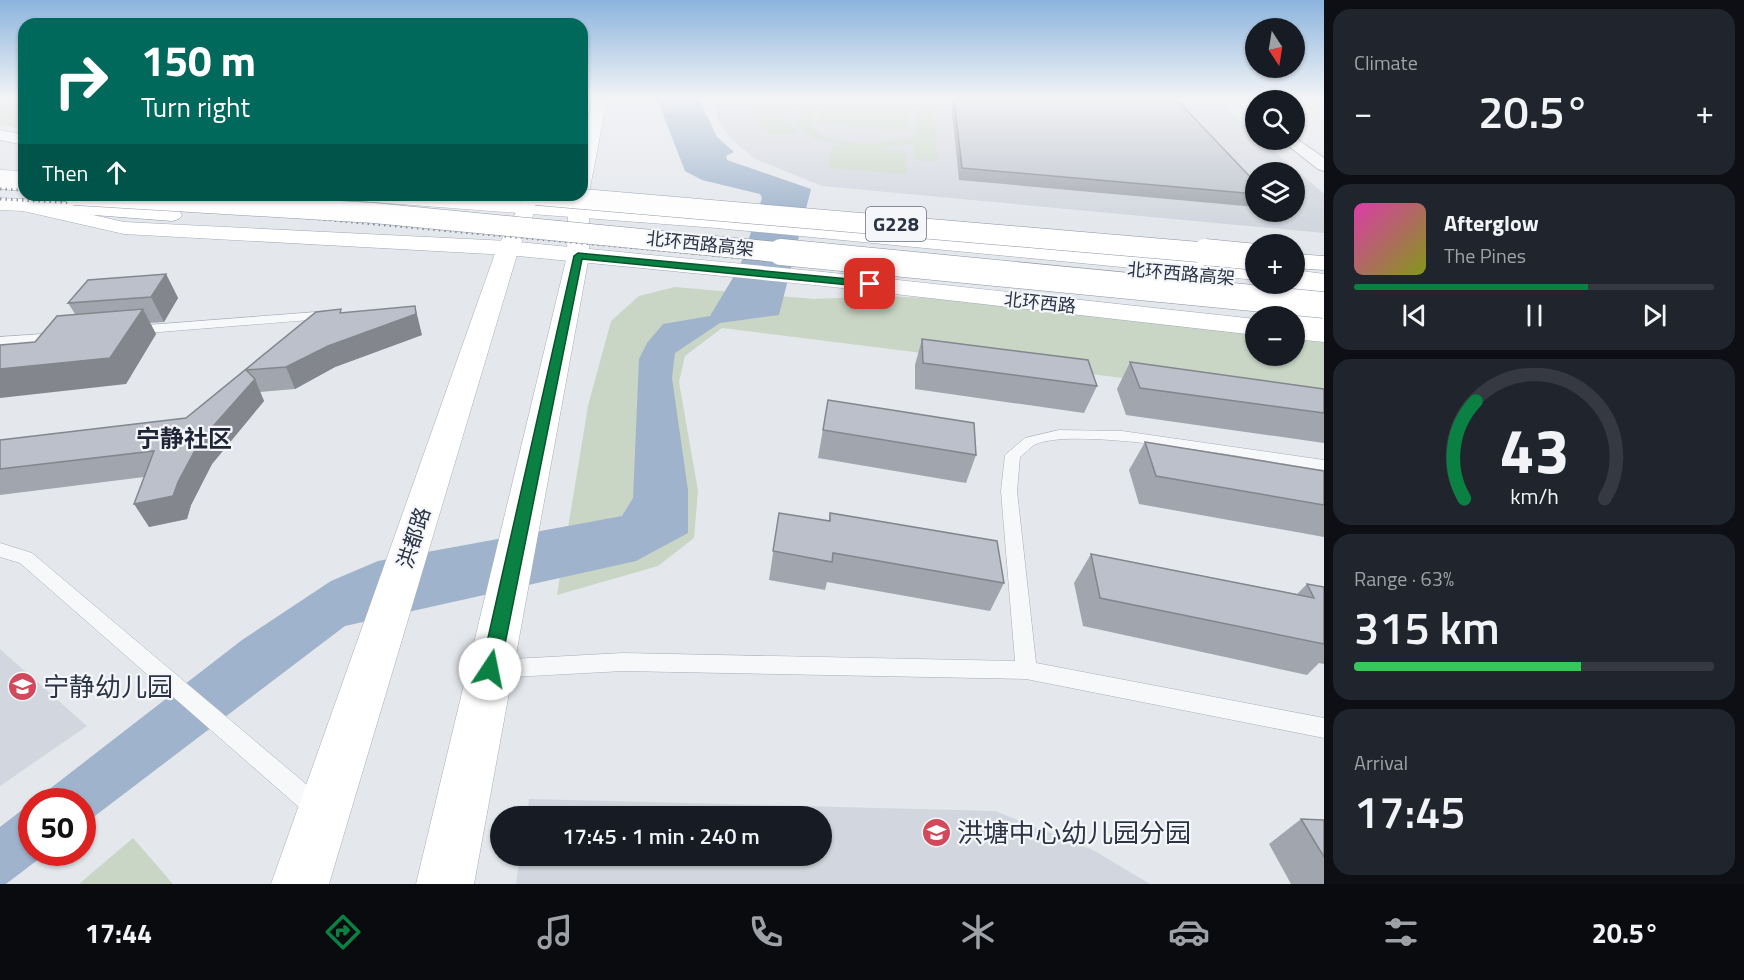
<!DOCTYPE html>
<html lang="en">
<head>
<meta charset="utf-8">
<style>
  :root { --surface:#171b24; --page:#20242c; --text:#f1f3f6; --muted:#9ea1a6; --line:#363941; --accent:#0b8043 }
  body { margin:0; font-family:"Titillium Web","Noto Sans SC",sans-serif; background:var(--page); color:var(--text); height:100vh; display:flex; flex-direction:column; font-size:22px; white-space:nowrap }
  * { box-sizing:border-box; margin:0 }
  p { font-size:20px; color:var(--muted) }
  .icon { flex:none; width:33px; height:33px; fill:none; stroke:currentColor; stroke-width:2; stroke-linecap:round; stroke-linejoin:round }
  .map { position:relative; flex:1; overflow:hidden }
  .panel { display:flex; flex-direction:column; gap:9px; padding:9px; background:#0d0f14; width:420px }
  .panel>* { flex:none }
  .top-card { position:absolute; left:18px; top:18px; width:570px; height:183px; border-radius:18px; box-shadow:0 2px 4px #0004; background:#00695c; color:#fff; overflow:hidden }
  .needle { width:39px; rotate:168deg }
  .controls { position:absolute; left:1245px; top:18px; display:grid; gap:12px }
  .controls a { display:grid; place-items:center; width:60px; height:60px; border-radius:50%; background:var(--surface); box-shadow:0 2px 4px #0004; font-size:30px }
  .speed { position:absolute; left:18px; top:788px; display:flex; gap:12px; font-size:30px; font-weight:700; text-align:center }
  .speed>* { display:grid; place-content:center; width:78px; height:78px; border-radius:50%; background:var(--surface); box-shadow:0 2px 4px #0004; line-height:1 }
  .speed .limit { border:9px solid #d22; background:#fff; color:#111 }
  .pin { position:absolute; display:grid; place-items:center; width:51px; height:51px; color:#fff; margin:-26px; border-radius:12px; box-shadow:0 3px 9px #0006 }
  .me { position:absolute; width:66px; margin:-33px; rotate:11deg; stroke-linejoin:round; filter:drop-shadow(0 0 4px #0008) }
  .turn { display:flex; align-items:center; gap:21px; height:126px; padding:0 24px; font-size:27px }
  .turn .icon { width:78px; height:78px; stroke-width:2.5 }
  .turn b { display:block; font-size:42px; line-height:51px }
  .then { display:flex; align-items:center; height:57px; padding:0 24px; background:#0003; gap:12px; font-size:22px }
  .big { font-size:45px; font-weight:600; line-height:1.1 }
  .panel .tile { flex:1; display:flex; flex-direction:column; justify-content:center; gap:9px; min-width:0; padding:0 21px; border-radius:18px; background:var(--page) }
  .panel .dial { align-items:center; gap:0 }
  .dial svg { height:156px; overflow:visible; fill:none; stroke:var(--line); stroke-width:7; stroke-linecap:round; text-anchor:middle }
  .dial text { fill:var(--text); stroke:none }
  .song { display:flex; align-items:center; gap:18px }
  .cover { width:72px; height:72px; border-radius:9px; background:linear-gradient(135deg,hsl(320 70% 55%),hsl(70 70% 35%)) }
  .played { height:6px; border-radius:3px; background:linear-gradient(90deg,var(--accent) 65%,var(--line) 65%) }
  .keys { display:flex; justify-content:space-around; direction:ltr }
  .heat { display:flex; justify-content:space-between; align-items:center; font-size:33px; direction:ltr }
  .charge { height:9px; border-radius:4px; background:linear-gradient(90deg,#34c759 63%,var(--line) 0) }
  .trip { position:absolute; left:490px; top:806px; width:342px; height:60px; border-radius:30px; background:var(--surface); box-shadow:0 2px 4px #0004; font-weight:600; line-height:60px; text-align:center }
  .tabs { display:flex; height:96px; justify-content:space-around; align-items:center; background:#090b0e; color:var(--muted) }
  .tabs .icon { width:42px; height:42px }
  .tabs .selected { color:var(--accent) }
  .tabs b { font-size:27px; color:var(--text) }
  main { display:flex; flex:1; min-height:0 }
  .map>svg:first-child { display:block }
  .built { fill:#d2d6de; fill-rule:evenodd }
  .green { fill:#c9d6c5 }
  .water { fill:#9fb4cc }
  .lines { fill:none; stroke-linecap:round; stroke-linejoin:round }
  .lane-casing { stroke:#a9aeb7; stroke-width:1 }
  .street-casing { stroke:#a9aeb7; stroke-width:2 }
  .secondary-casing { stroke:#a9aeb7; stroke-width:1 }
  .primary-casing { stroke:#a3abb8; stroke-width:1 }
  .highway-casing { stroke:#8b94a3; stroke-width:1 }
  .lane { fill:#f7f8fa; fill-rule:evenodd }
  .street { fill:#f7f8fa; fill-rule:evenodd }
  .secondary { fill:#fff; fill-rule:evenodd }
  .primary { fill:#fff; fill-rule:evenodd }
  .highway { fill:#fff; fill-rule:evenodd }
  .rail-far1 { stroke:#7d8696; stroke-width:3; stroke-dasharray:1.5 4; stroke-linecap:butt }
  .rail { stroke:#7d8696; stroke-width:4; stroke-dasharray:2 4.5; stroke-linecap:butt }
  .highway-bridge-far1-casing { stroke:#8b94a3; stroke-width:21; stroke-linecap:butt }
  .highway-bridge-casing { stroke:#8b94a3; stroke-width:27; stroke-linecap:butt }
  .highway-bridge-far1 { stroke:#fff; stroke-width:20 }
  .highway-bridge { stroke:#fff; stroke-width:26 }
  .wall { fill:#a1a5ae }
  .shaded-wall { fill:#83868d }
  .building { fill:#bbc0ca; stroke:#83868d; stroke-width:1.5 }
  .route { fill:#0b8043; stroke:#07532c; stroke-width:1.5 }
  .labels { text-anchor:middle; stroke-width:4.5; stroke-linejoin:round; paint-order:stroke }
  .far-street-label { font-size:18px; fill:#2b3445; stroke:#f4f6f9 }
  .shield { fill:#f4f6f9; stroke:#676e7b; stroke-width:1.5 }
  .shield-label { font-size:20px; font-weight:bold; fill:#2b3445 }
  .street-label { font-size:21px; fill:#2b3445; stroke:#f4f6f9 }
  .quarter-label { font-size:24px; font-weight:bold; fill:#1d2536; stroke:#f4f6f9 }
  .near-poi-label { font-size:26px; fill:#2b3445; stroke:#f4f6f9; text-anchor:start }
</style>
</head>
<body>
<main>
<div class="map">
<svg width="1324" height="884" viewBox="0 0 1324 884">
  <rect width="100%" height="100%" fill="#e4e7ec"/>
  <path class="built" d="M712,99H1215L1255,134L1256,140H1262L1324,194V233L822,186L755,159L730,138L719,123ZM1256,172H1294V212H1256Z
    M0,649L87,726L0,786Z
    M529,799L995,811L1093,850L1150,884H516L520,855H822V816H527Z"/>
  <path class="green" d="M0,99H24V130L0,124Z
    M743,99H782L794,113L754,114Z
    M806,99H819L811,126C824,148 896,147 916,135V99H933L937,162L915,160L913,144L872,148L905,151L907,174L829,168L832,146L850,147L814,138L795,126Z
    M824,99H909V131L815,124Z
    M782,116L799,133L770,135L754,117Z
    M675,287L814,299L884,296L967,300L1255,332L1256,356H1294L1295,336L1324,339V403L722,328L685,356L679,382L698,491L694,538L658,566L557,595L588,406L611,321L639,296Z
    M133,838L173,884H79Z"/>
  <path class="water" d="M657,99H699L717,137L734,152L726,156L727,160L811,189L779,315L720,323L675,353L672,378L688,490V533L636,561L345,626L83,825L82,801H34L242,640L331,581L378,561L622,516L633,498L639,359L647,343L663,324L710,316L740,266L762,198L760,194L702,180L685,171Z
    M31,803L32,852H48L6,884H0V827Z"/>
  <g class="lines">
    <defs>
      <path id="lane" d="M330,311L336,315L334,318L135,334L129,330L135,326Z
        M58,333L62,334V340L0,345V337Z
        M1059,430L1122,431L1324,460V470C1270,462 1075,424 1034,445C1030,448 1025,453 1020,457L1017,491L1036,663L1324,718V738L1026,679L623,671L493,678L486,675L483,669L486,663L493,660L623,653L1015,661L1001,491L1005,455L1025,438Z
        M0,543L32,553L325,800L329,808L325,816L317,820L309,816L20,563L0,557Z"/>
      <path id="street" d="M1230,99H1245L1256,106V117Z
        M1294,137L1324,158V171L1318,169L1281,140H1294Z"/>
      <path id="secondary" d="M593,99H607L589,193V256L474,884H416L567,256L568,211L571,195H582V147Z
        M1316,99H1324V103L1318,102Z
        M525,195H545L537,206L519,248L329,884H271L497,248Z"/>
      <path id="primary" d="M0,170L24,171V183L0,182Z
        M349,195H438L717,216L1256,266V280L717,228L359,201Z
        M0,198L23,199L124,222L508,241L824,272L1256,319V335L824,286L508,255L124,234L23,211L0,210Z
        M1294,270L1324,274V288L1291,284H1294Z
        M1294,323L1324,326V342L1294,339Z"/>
      <path id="highway" d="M0,130L24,135V145L0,140Z
        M0,177L24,179V191L0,189Z
        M23,199L172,209L179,211L182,215L179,219L172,221L16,209L13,205L16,201Z
        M1294,254L1324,256V270L1294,268Z
        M1294,278L1324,280V294L1272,289L1269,284H1294Z
        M1294,309L1324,312V328L1294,325V316H1281L1285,311Z"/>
    </defs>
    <use href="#lane" class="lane-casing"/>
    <use href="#street" class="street-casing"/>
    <use href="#secondary" class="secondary-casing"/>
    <use href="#primary" class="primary-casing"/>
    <use href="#highway" class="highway-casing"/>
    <use href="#lane" class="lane"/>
    <use href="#street" class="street"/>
    <use href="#secondary" class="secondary"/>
    <use href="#primary" class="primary"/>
    <use href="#highway" class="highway"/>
    <path class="rail-far1" d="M0,189L24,190
      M134,195L244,200L840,254
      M0,199L222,210L702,254"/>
    <path class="rail" d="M686,252L1324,314
      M823,252L1324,301"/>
    <defs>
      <path id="highway-bridge-far1" d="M74,195L374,213L797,254
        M536,195L1222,254"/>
      <path id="highway-bridge" d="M781,252L1324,305
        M1205,252L1256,257"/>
    </defs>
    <use href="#highway-bridge-far1" class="highway-bridge-far1-casing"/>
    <use href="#highway-bridge" class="highway-bridge-casing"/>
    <use href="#highway-bridge-far1" class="highway-bridge-far1"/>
    <use href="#highway-bridge" class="highway-bridge"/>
  </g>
  <path class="wall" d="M951,99H1176L1256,183V207L959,180L951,102Z
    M166,274L178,298L164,322L150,323L156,334L126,384L35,342L75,314L68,303Z
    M316,312L342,313L422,335L335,367L295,389L260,392L264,401L212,464L191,505L187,519L149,527L144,477L0,495V440L186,418Z
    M922,339L1097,386L1084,413L915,389V365Z
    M1130,362L1324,389V443L1126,415L1117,389Z
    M828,400L976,455L966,483L818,458Z
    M1145,442L1324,471V537L1139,504L1129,470Z
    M779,513L829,521L830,513L1004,583L990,611L827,582L825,590L769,580Z
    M1091,554L1297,594L1307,584L1324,587V664L1319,663L1307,675L1083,626L1074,583Z
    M1301,819L1324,820V884H1291L1269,844Z"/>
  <path class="shaded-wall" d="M166,274L178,298L164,322L151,297Z
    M415,306L422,335L335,367L295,389L286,367L328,346Z
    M143,309L156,334L126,384L0,398V369Z
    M255,379L264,401L212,464L191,505L187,519L149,527L134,504L178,482L200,441Z"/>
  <path class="building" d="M954,99H1176L1256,183V194L962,168Z
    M166,274L151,297L68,303L88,280Z
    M415,306L416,314L328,346L286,367L246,370L255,379L200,441L178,482L173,496L134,504L154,451L0,469V440L186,418L316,312L341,309L340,313Z
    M143,309L110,358L0,369V345L35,342L57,316Z
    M922,339L1088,360L1097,386L923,363Z
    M1130,362L1324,389V413L1140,388Z
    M828,400L974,423L976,455L823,430Z
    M1145,442L1324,471V505L1156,476Z
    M779,513L830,521V513L997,541L1004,583L833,553L832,562L773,551Z
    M1091,554L1314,598L1307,584L1324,587V644L1100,598Z
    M1301,819L1324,820V857Z"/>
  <linearGradient id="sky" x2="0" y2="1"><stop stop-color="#8bb4dd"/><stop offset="0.44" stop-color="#f3f4f6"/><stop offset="1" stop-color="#f3f4f6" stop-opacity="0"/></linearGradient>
  <rect width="1324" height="223" fill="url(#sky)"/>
  <path class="route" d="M578,253L870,281L875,284L870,287L582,259L500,669L497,675L490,678L484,675L481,669L574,256Z"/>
  <defs>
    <symbol id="school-disc" viewBox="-11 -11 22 22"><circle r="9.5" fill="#d1495b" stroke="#f4f6f9"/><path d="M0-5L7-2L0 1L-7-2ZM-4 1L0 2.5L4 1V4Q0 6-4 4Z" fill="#fff"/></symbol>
  </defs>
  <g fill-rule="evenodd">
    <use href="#school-disc" x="6" y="670" width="33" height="33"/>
    <use href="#school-disc" x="920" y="816" width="33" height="33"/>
  </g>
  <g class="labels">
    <g class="far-street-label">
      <text transform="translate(700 244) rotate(6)" y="6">北环西路高架</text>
      <text transform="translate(1181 274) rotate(5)" y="6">北环西路高架</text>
      <text transform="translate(1040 303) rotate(6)" y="6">北环西路</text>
    </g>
    <rect class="shield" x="866" y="207" width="60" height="34" rx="4.5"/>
    <g class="shield-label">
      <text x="896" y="231">G228</text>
    </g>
    <g class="street-label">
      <text transform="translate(414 538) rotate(-72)" y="7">洪都路</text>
    </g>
    <g class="quarter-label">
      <text x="184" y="447">宁静社区</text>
    </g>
    <g class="near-poi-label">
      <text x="43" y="696">宁静幼儿园</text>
      <text x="957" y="842">洪塘中心幼儿园分园</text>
    </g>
  </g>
</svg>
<div class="controls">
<a><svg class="needle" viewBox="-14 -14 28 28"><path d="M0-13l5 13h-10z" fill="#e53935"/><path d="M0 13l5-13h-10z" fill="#9ea1a6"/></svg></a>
<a><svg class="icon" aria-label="search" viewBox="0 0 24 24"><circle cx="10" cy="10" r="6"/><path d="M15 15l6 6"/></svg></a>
<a><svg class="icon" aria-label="layers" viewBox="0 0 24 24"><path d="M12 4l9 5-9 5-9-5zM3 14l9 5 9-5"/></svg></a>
<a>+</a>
<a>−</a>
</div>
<div class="speed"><div class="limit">50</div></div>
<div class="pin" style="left:870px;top:284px;background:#d93025"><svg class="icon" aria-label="arrive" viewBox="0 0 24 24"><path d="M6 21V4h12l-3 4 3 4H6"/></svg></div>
<svg class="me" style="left:490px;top:669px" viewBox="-20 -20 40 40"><circle r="19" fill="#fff"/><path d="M0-13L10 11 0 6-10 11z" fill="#0b8043"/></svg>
<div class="trip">17:45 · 1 min · 240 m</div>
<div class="top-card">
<div class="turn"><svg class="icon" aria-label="right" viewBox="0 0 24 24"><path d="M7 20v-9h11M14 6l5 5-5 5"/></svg><div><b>150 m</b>Turn right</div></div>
<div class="then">Then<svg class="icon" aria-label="ahead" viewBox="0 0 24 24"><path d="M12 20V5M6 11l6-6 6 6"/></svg></div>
</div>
</div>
<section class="panel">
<div class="tile"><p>Climate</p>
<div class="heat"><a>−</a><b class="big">20.5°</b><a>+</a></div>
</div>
<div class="tile">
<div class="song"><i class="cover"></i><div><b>Afterglow</b><p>The Pines</p></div></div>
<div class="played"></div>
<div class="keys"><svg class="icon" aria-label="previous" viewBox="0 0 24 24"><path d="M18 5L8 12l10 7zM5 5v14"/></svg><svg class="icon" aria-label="pause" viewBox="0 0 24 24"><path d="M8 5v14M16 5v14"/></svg><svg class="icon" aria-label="next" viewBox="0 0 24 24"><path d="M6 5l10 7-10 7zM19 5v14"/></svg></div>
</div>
<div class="tile dial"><svg viewBox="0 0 100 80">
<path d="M14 69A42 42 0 1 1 86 69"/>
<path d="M14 69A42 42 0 0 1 20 19" stroke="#0b8043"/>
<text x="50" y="56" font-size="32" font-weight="700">43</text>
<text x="50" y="72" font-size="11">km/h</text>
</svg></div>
<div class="tile"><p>Range · 63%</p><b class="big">315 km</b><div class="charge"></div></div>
<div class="tile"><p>Arrival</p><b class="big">17:45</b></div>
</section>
</main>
<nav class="tabs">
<b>17:44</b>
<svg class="icon selected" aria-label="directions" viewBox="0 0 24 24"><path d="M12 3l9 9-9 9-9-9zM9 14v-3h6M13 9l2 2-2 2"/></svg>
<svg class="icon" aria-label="music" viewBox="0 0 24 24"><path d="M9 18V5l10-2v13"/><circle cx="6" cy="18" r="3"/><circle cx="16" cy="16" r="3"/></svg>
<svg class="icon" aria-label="phone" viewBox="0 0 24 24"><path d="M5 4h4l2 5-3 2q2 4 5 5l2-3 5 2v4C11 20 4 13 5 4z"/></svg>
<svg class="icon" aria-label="climate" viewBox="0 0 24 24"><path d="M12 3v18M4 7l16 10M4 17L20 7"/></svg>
<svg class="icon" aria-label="car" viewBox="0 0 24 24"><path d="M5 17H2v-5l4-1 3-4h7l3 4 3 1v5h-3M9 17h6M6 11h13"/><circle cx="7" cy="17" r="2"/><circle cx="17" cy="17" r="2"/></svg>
<svg class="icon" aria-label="filters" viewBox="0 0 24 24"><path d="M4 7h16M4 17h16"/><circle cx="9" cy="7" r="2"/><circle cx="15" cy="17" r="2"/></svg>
<b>20.5°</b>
</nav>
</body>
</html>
